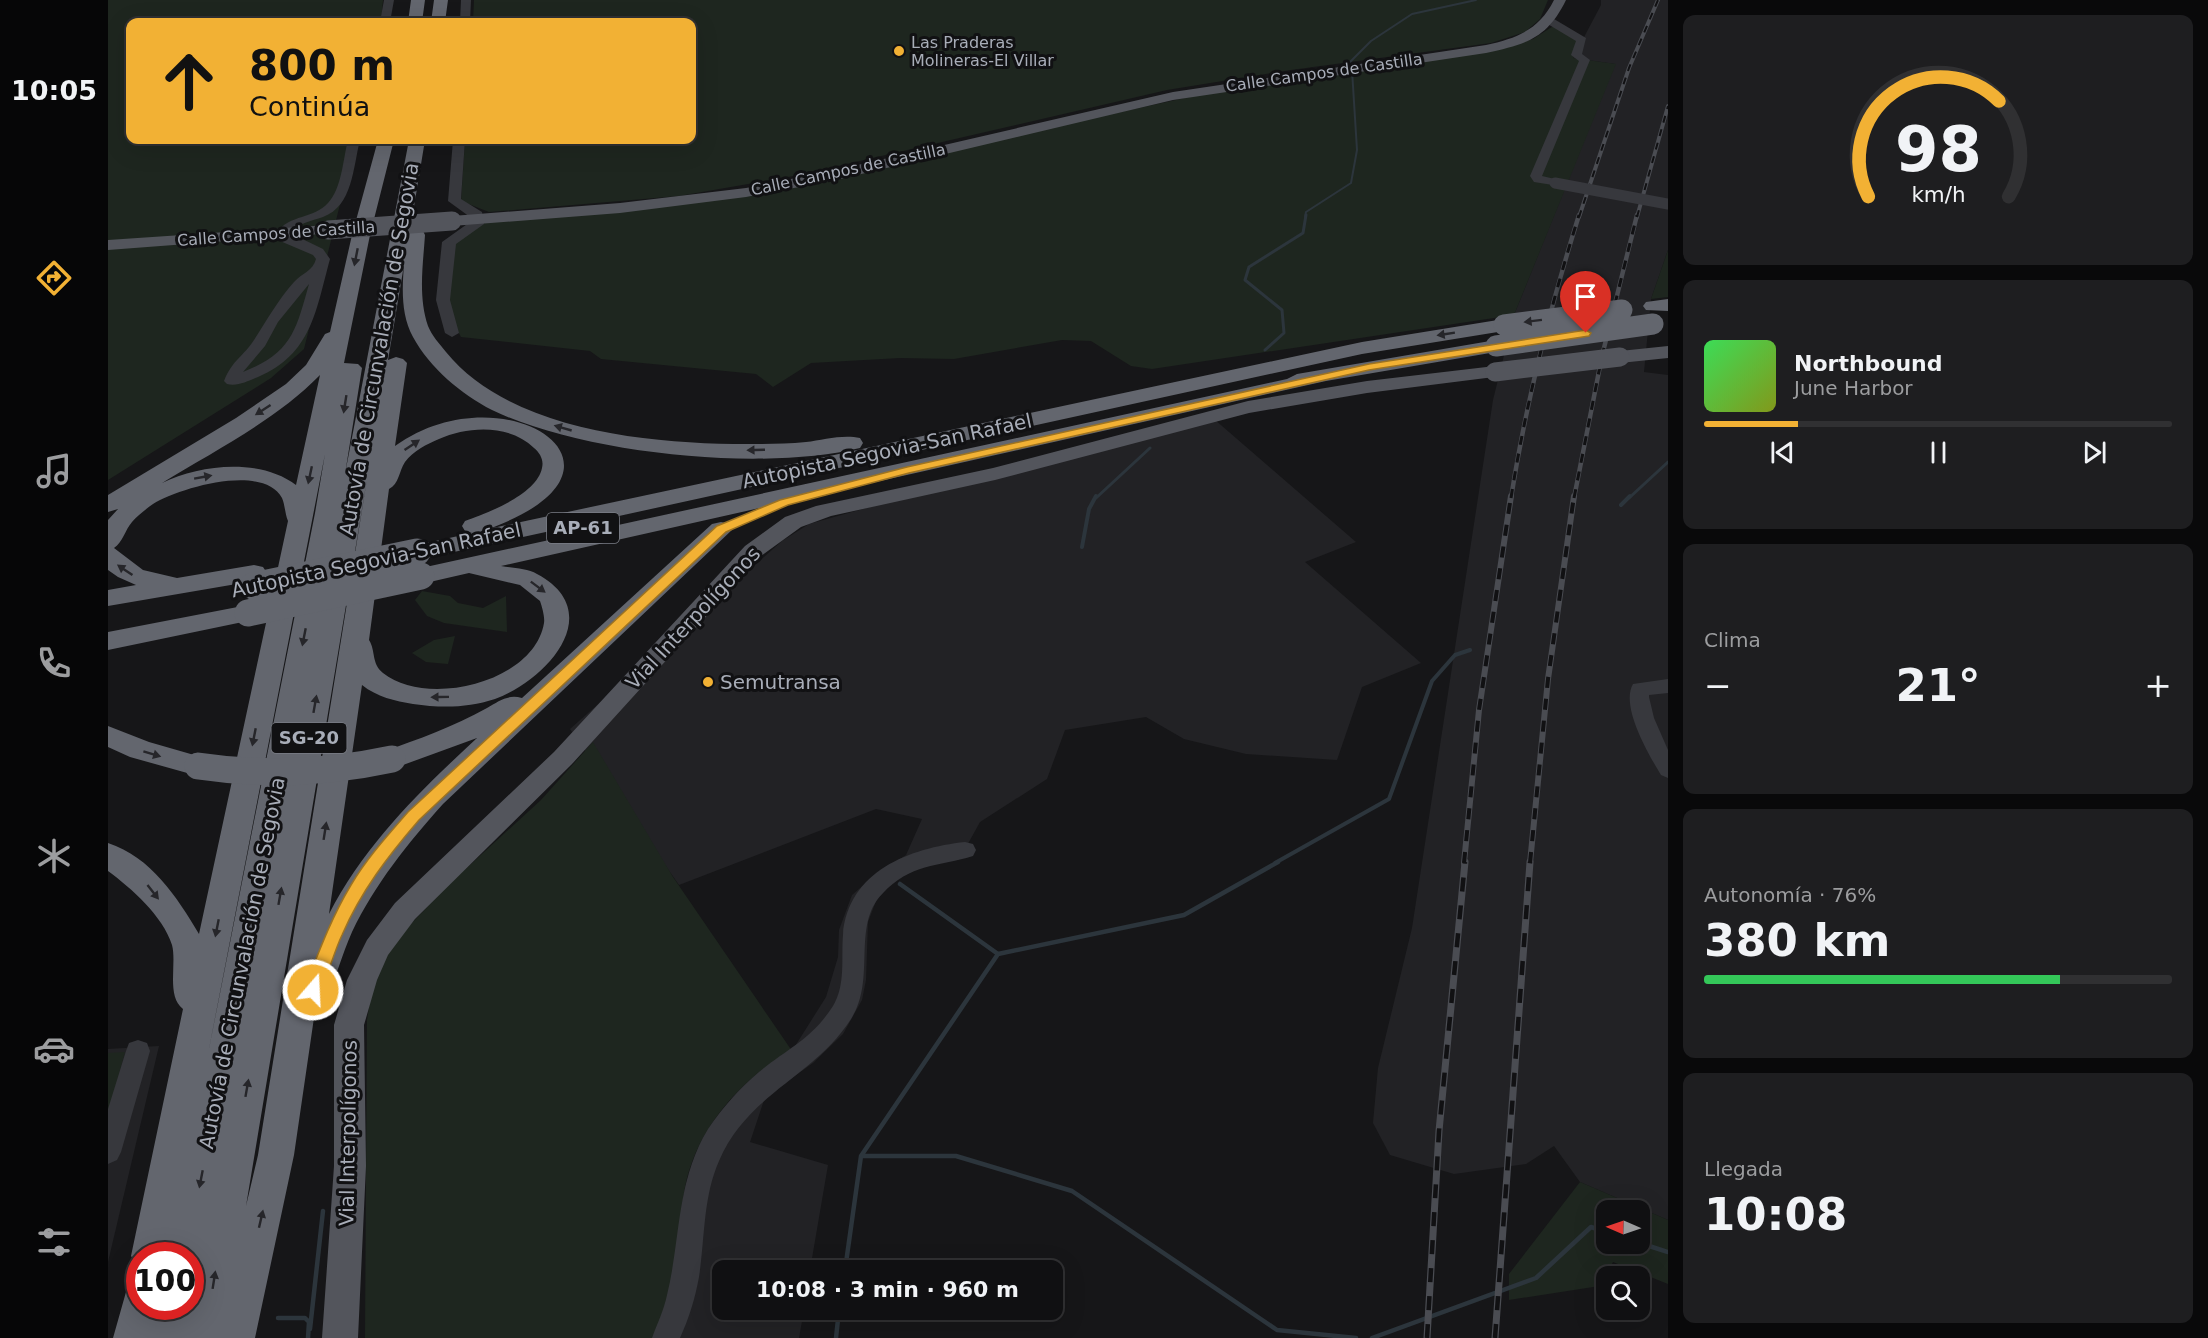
<!DOCTYPE html>
<html lang="es">
<head>
<meta charset="utf-8">
<style>
  :root { --surface:#101012; --page:#1e1e20; --text:#f1f3f6; --muted:#9c9d9f; --line:#303032; --accent:#f2b134 }
  body { margin:0; font-family:"DejaVu Sans",sans-serif; background:var(--page); color:var(--text); height:100vh; display:flex; flex-direction:column; font-size:22px; white-space:nowrap }
  * { box-sizing:border-box; margin:0 }
  p { font-size:20px; color:var(--muted) }
  .icon { flex:none; width:33px; height:33px; fill:none; stroke:currentColor; stroke-width:2; stroke-linecap:round; stroke-linejoin:round }
  .map { position:relative; flex:1; overflow:hidden }
  .sheet { display:flex; flex-direction:column; gap:15px; padding:15px; background:#09090a; width:540px }
  .sheet>* { flex:none }
  .guide { position:absolute; left:18px; top:18px; width:570px; height:126px; border-radius:12px; box-shadow:0 6px 24px #0002,0 0 0 2px var(--line); background:#f2b134; color:#111; overflow:hidden }
  .needle { width:39px; rotate:272deg }
  .buttons { position:absolute; left:1488px; top:1200px; display:grid; gap:12px }
  .buttons a { display:grid; place-items:center; width:54px; height:54px; border-radius:12px; background:var(--surface); box-shadow:0 6px 24px #0002,0 0 0 2px var(--line); font-size:30px }
  .speed { position:absolute; left:18px; top:1242px; display:flex; gap:12px; font-size:30px; font-weight:700; text-align:center }
  .speed>* { display:grid; place-content:center; width:78px; height:78px; border-radius:50%; background:var(--surface); box-shadow:0 6px 24px #0002,0 0 0 2px var(--line); line-height:1 }
  .speed .limit { border:9px solid #d22; background:#fff; color:#111 }
  .pin { position:absolute; display:grid; place-items:center; width:51px; height:51px; color:#fff; margin:-62px -26px; border-radius:50% 50% 50% 0; rotate:-45deg; box-shadow:0 0 6px #0007 }
  .pin .icon { rotate:45deg }
  .me { position:absolute; width:66px; margin:-33px; rotate:19deg; stroke-linejoin:round; filter:drop-shadow(0 0 4px #0008) }
  .turn { display:flex; align-items:center; gap:21px; height:126px; padding:0 24px; font-size:27px }
  .turn .icon { width:78px; height:78px; stroke-width:2.5 }
  .turn b { display:block; font-size:42px; line-height:51px }
  .big { font-size:45px; font-weight:700; line-height:1.1 }
  .sheet .card { flex:1; display:flex; flex-direction:column; justify-content:center; gap:9px; min-width:0; padding:0 21px; border-radius:12px; background:var(--page) }
  .sheet .dial { align-items:center; gap:0 }
  .dial svg { height:156px; overflow:visible; fill:none; stroke:var(--line); stroke-width:7; stroke-linecap:round; text-anchor:middle }
  .dial text { fill:var(--text); stroke:none }
  .song { display:flex; align-items:center; gap:18px }
  .cover { width:72px; height:72px; border-radius:9px; background:linear-gradient(135deg,hsl(130 70% 55%),hsl(70 70% 35%)) }
  .played { height:6px; border-radius:3px; background:linear-gradient(90deg,var(--accent) 20%,var(--line) 20%) }
  .keys { display:flex; justify-content:space-around; direction:ltr }
  .heat { display:flex; justify-content:space-between; align-items:center; font-size:33px; direction:ltr }
  .charge { height:9px; border-radius:4px; background:linear-gradient(90deg,#34c759 76%,var(--line) 0) }
  .trip { position:absolute; left:604px; top:1260px; width:351px; height:60px; border-radius:12px; background:var(--surface); box-shadow:0 6px 24px #0002,0 0 0 2px var(--line); font-weight:700; line-height:60px; text-align:center }
  main { display:flex; flex:1; min-height:0 }
  .menu { display:flex; flex-direction:column; width:108px; justify-content:space-around; align-items:center; background:#060607; color:var(--muted) }
  .menu .icon { width:42px; height:42px }
  .menu .selected { color:var(--accent) }
  .menu b { font-size:27px; color:var(--text) }
  .map>svg:first-child { display:block }
  .built { fill:#222225 }
  .green { fill:#1e261f; fill-rule:evenodd }
  .lines { fill:none; stroke-linecap:round; stroke-linejoin:round }
  .stream-far3 { stroke:#2c353c; stroke-width:2 }
  .stream-far2 { stroke:#2c353c; stroke-width:3 }
  .stream-far1 { stroke:#2c353c; stroke-width:4 }
  .stream { stroke:#2c353c; stroke-width:4.5 }
  .minor { fill:#37383d; fill-rule:evenodd }
  .major { fill:#53555c; fill-rule:evenodd }
  .highway { fill:#63666e; fill-rule:evenodd }
  .rail-far3-casing { stroke:#4a4c52; stroke-width:4 }
  .rail-far2-casing { stroke:#4a4c52; stroke-width:4.5 }
  .rail-far1-casing { stroke:#4a4c52; stroke-width:6 }
  .rail-casing { stroke:#4a4c52; stroke-width:7 }
  .rail-far3 { stroke:#111113; stroke-width:2; stroke-dasharray:7; stroke-linecap:butt }
  .rail-far2 { stroke:#111113; stroke-width:3; stroke-dasharray:9; stroke-linecap:butt }
  .rail-far1 { stroke:#111113; stroke-width:4; stroke-dasharray:11; stroke-linecap:butt }
  .rail { stroke:#111113; stroke-width:4.5; stroke-dasharray:14; stroke-linecap:butt }
  .minor-bridge { stroke:#37383d; stroke-width:11 }
  .major-bridge { stroke:#53555c; stroke-width:19 }
  .highway-bridge-far1 { stroke:#63666e; stroke-width:21 }
  .highway-bridge { stroke:#63666e; stroke-width:27 }
  .oneway { fill:#26262a }
  .route { fill:#f2b134; stroke:#9d7322; stroke-width:1.5 }
  .poi-dot { fill:#f2b134; stroke:#111113; stroke-width:2 }
  .labels { text-anchor:middle; stroke-width:6; stroke-linejoin:round; paint-order:stroke }
  .far-poi-label { font-size:16px; fill:#a8adb8; stroke:#111113; text-anchor:start }
  .far-street-label { font-size:16px; fill:#a8adb8; stroke:#111113 }
  .shield { fill:#111113; stroke:#7b7e86; stroke-width:1.5 }
  .shield-label { font-size:18px; font-weight:bold; fill:#a8adb8 }
  .street-label { font-size:20px; fill:#a8adb8; stroke:#111113 }
  .poi-label { font-size:20px; fill:#a8adb8; stroke:#111113; text-anchor:start }
</style>
</head>
<body>
<main>
<nav class="menu">
<b>10:05</b>
<svg class="icon selected" aria-label="directions" viewBox="0 0 24 24"><path d="M12 3l9 9-9 9-9-9zM9 14v-3h6M13 9l2 2-2 2"/></svg>
<svg class="icon" aria-label="music" viewBox="0 0 24 24"><path d="M9 18V5l10-2v13"/><circle cx="6" cy="18" r="3"/><circle cx="16" cy="16" r="3"/></svg>
<svg class="icon" aria-label="phone" viewBox="0 0 24 24"><path d="M5 4h4l2 5-3 2q2 4 5 5l2-3 5 2v4C11 20 4 13 5 4z"/></svg>
<svg class="icon" aria-label="climate" viewBox="0 0 24 24"><path d="M12 3v18M4 7l16 10M4 17L20 7"/></svg>
<svg class="icon" aria-label="car" viewBox="0 0 24 24"><path d="M5 17H2v-5l4-1 3-4h7l3 4 3 1v5h-3M9 17h6M6 11h13"/><circle cx="7" cy="17" r="2"/><circle cx="17" cy="17" r="2"/></svg>
<svg class="icon" aria-label="filters" viewBox="0 0 24 24"><path d="M4 7h16M4 17h16"/><circle cx="9" cy="7" r="2"/><circle cx="15" cy="17" r="2"/></svg>
</nav>
<div class="map">
<svg width="1560" height="1338" viewBox="0 0 1560 1338">
  <rect width="100%" height="100%" fill="#161618"/>
  <path class="built" d="M1493,0H1560V250L1543,299L1536,372L1560,375V1220L1472,1182L1446,1146L1418,1164L1346,1174L1282,1155L1265,1123L1270,1068L1304,928L1385,400L1406,315L1507,64L1465,58L1493,5Z
    M1099,413L1248,542L1197,562L1313,663L1254,687L1229,760L1138,754L1076,739L1038,717L957,730L939,779L872,822L851,860L822,862L786,881L768,901L760,922L758,980L754,1000L735,1034L705,1063L657,1097L642,1142L720,1165L702,1270H615V1310H696L691,1338H545L574,1234L577,1187L592,1142L629,1091L659,1063L684,1051L718,997L730,957L731,930L744,895L766,876L798,855L814,819L768,809L571,885L462,729L674,541L701,524Z
    M51,1046L0,1262V1049Z"/>
  <path class="green" d="M0,0H275L273,22H22V140H248L196,349L163,378L0,480Z
    M366,0H1440L1432,19L1417,32L1383,43L1183,70L1059,90L691,175L571,196L381,212L353,201L357,140H584V22H365Z
    M1447,25L1473,40L1465,58L1508,64L1406,315L1044,369L1023,366L983,341L954,340L846,359L792,358L703,363L665,387L648,374L493,359L482,351L353,337L338,309L343,254L349,241L378,222L607,200L1123,88L1404,45L1425,39Z
    M1560,250V297L1543,299Z
    M314,591L342,596L350,603L375,608L398,596L399,632L336,623L319,616L307,600Z
    M347,636L340,664L318,662L304,653L326,640Z
    M485,742L565,877L684,1051C633,1077 588,1130 577,1187C570,1223 576,1262 565,1297C561,1311 551,1325 545,1338H257L259,1020L265,981L284,944L339,886L433,800Z
    M17,1052L0,1114V1053Z
    M1472,1182L1560,1220V1284L1505,1262L1498,1276V1285L1401,1300V1274ZM1498,1210H1532V1244H1498Z"/>
  <g class="lines">
    <path class="stream-far3" d="M1242,62L1263,41L1304,14L1368,0
      M1197,217L1198,212L1243,183L1249,150L1244,70"/>
    <path class="stream-far2" d="M1157,350L1176,333L1174,310L1137,280L1141,267L1195,233L1198,215
      M988,498L1042,448
      M1521,498L1560,462"/>
    <path class="stream-far1" d="M1513,505L1522,496
      M974,547L981,509L988,496
      M1167,863L1281,799L1324,681L1347,655L1362,650"/>
    <path class="stream" d="M792,884L890,954
      M754,1156H848L964,1191L1169,1330L1248,1338
      M1535,1244L1560,1252
      M737,1270L753,1156L890,954L1076,915L1170,862
      M170,1318H197L201,1322L200,1338
      M202,1329L215,1211
      M728,1338L731,1310
      M1264,1338L1428,1278L1483,1227L1498,1232"/>
    <path class="minor" d="M276,0H286L282,22H272Z
      M353,0H363L362,22H352Z
      M1438,19H1446L1478,38L1474,54L1482,60L1434,176L1451,180V186L1426,182L1422,176L1471,61L1463,55L1468,41L1438,23Z
      M240,140H252C245,167 245,206 215,217C203,221 191,223 182,233L215,249L222,259C208,310 204,354 150,377C140,381 129,387 119,384L116,381C125,359 135,357 146,340C159,320 170,300 186,282C194,273 205,271 208,259L205,255L172,241L168,233C182,214 206,219 220,203C234,188 235,159 240,140ZM201,284C188,330 184,353 135,372L157,346L170,322Z
      M345,140H357L353,199L374,212L376,224L348,244L342,300L351,333L344,337L337,333L328,300L334,242L362,222V217L340,201Z
      M1560,679V693L1541,695V697L1546,718L1560,750V778L1553,775C1541,755 1512,706 1525,684Z
      M857,842L865,844L868,850L865,856C829,867 803,863 774,894C743,927 769,979 743,1019C706,1077 640,1093 611,1161C595,1197 597,1238 591,1277C587,1299 581,1318 572,1338H544C549,1324 556,1310 559,1295C573,1238 568,1182 600,1129C614,1108 632,1088 651,1072C680,1048 703,1040 725,1006C738,985 733,958 735,935C740,871 802,848 857,842Z
      M30,1040L39,1043L42,1051L13,1152L9,1160L0,1164V1109L18,1051L21,1043Z"/>
    <path class="major" d="M1446,0H1458C1439,39 1418,44 1378,53L1065,100L728,180L638,197L512,213L344,226L336,221L344,216L512,203L638,188L728,170L1065,92L1378,45C1409,38 1431,30 1446,0Z
      M220,225L226,227L228,230L226,233L0,250V240Z
      M1560,346V358L1512,363L1503,357L1512,351Z
      M1387,366L1394,368L1396,372L1394,376L1259,393L1141,413L887,480L723,516L693,527L653,556L464,764L307,919L280,955L269,980L256,1025L258,1166L250,1338H214L226,1166V1025L239,980L259,940L287,903L446,752L637,546L677,517L708,506L885,468L1140,401L1259,381Z"/>
    <path class="highway" d="M303,0H317L314,22H300Z
      M326,0H340L337,22H323Z
      M270,140H286L262,235L236,363L250,364L254,368L237,474L301,140H317L302,231H315L317,235C315,265 310,297 320,326C324,336 331,343 338,352C402,431 543,444 639,444C658,444 678,444 698,442C715,440 735,434 752,438L755,443L752,448C654,472 475,454 384,410C353,394 322,368 305,337C293,315 294,289 296,265L280,360L288,357L295,359L299,363L287,446C395,368 551,468 380,529L1254,342L1396,319L1403,321L1406,325L1403,329L1396,331L1254,354L309,560L300,557L297,552L300,547L364,533L357,531L354,526L357,521C380,513 429,494 434,468C436,460 432,453 426,448C402,424 360,426 331,439C319,444 305,451 297,462C291,471 291,484 281,489L261,640C268,651 263,663 275,673C318,708 426,683 436,623C437,617 434,607 432,601L412,585L361,573L313,584L304,582L300,576L304,570L1179,379L1189,374L1388,340L1395,342L1398,346L1395,350L1388,352L1218,381L393,566C404,568 419,568 429,574C500,612 439,680 387,699C360,708 333,708 305,704C287,701 269,697 254,685L221,914C257,844 312,791 369,738L284,769L274,766L270,759L274,752C311,739 345,727 379,708C391,701 400,694 414,698L604,524L613,522L622,524L625,529L335,804C300,843 267,884 244,932C234,954 228,979 217,1001L208,1004L186,1155L147,1338H5L18,1292L32,1287V1306H82V1292L84,1296L89,1270L82,1273V1256H32V1270L23,1256L75,1009C58,996 69,964 64,945C55,916 23,888 0,871V843C43,857 69,897 91,934L180,521C177,514 177,505 174,498C155,463 71,488 45,504C38,509 29,516 24,522C17,530 15,542 6,548L35,570L69,578L146,565L155,567L159,573L155,579L146,581L0,606V590L28,585L10,577L0,570V520L10,509L0,512V495L128,418L178,384L198,365L217,334L222,332L244,235ZM212,375L188,485C152,458 93,464 54,483C108,450 168,420 212,375ZM217,454L207,513L99,1059ZM259,479L150,1155L138,1206Z
      M1560,299V311L1538,310L1535,306L1538,302Z
      M140,605L149,607L153,613L149,619L0,650V632Z
      M0,726L41,742L100,759L104,766L100,773L90,776L22,757L0,747Z"/>
    <defs>
      <path id="rail-far3" d="M1471,217L1521,68L1550,0
        M1529,217L1560,106"/>
      <path id="rail-far2" d="M1403,498C1418,402 1442,308 1471,215
        M1466,498L1494,356L1529,215"/>
      <path id="rail-far1" d="M1356,863L1371,710L1403,496
        M1422,863L1440,679L1466,496"/>
      <path id="rail" d="M1319,1338L1331,1131L1357,862
        M1387,1338L1422,862"/>
    </defs>
    <use href="#rail-far3" class="rail-far3-casing"/>
    <use href="#rail-far2" class="rail-far2-casing"/>
    <use href="#rail-far1" class="rail-far1-casing"/>
    <use href="#rail" class="rail-casing"/>
    <use href="#rail-far3" class="rail-far3"/>
    <use href="#rail-far2" class="rail-far2"/>
    <use href="#rail-far1" class="rail-far1"/>
    <use href="#rail" class="rail"/>
    <path class="minor-bridge" d="M1447,183L1560,204"/>
    <path class="major-bridge" d="M220,230L344,221
      M1387,372L1512,357"/>
    <path class="highway-bridge-far1" d="M1396,325L1514,310
      M1388,346L1545,324"/>
    <path class="highway-bridge" d="M145,586L309,552
      M140,613L313,576
      M90,766C156,776 219,773 284,759"/>
  </g>
  <defs><path id="oneway-solid" d="M-6-.8H1V-3.2L6.5 0L1 3.2V.8H-6Z" transform="scale(1.5)"/></defs>
  <g class="oneway">
    <use href="#oneway-solid" transform="translate(248 257) rotate(101)"/>
    <use href="#oneway-solid" transform="translate(1425 321) rotate(173)"/>
    <use href="#oneway-solid" transform="translate(1338 334) rotate(171)"/>
    <use href="#oneway-solid" transform="translate(237 404) rotate(99)"/>
    <use href="#oneway-solid" transform="translate(155 410) rotate(147)"/>
    <use href="#oneway-solid" transform="translate(455 428) rotate(-164)"/>
    <use href="#oneway-solid" transform="translate(304 445) rotate(-34)"/>
    <use href="#oneway-solid" transform="translate(648 450) rotate(178)"/>
    <use href="#oneway-solid" transform="translate(202 475) rotate(102)"/>
    <use href="#oneway-solid" transform="translate(95 477) rotate(-10)"/>
    <use href="#oneway-solid" transform="translate(17 570) rotate(-146)"/>
    <use href="#oneway-solid" transform="translate(430 587) rotate(37)"/>
    <use href="#oneway-solid" transform="translate(196 637) rotate(101)"/>
    <use href="#oneway-solid" transform="translate(332 697) rotate(179)"/>
    <use href="#oneway-solid" transform="translate(207 704) rotate(-80)"/>
    <use href="#oneway-solid" transform="translate(146 737) rotate(101)"/>
    <use href="#oneway-solid" transform="translate(44 754) rotate(17)"/>
    <use href="#oneway-solid" transform="translate(217 831) rotate(-81)"/>
    <use href="#oneway-solid" transform="translate(45 892) rotate(52)"/>
    <use href="#oneway-solid" transform="translate(172 896) rotate(-80)"/>
    <use href="#oneway-solid" transform="translate(109 928) rotate(101)"/>
    <use href="#oneway-solid" transform="translate(139 1088) rotate(-80)"/>
    <use href="#oneway-solid" transform="translate(93 1179) rotate(101)"/>
    <use href="#oneway-solid" transform="translate(153 1219) rotate(-77)"/>
    <use href="#oneway-solid" transform="translate(106 1280) rotate(-81)"/>
  </g>
  <path class="route" d="M1478,330L1483,333L1481,336L1261,370L801,473L680,505L618,532L311,820C280,856 253,891 234,935C225,954 220,976 211,995H199L196,990C210,954 223,918 243,885C259,858 280,835 300,812L609,526L672,500L799,467L1261,364Z"/>
  <g class="poi-dot">
    <circle cx="791" cy="51" r="6"/>
    <circle cx="600" cy="682" r="6"/>
  </g>
  <g class="labels">
    <g class="far-poi-label">
      <text x="803" y="48">Las Praderas<tspan x="803" dy="18">Molineras-El Villar</tspan></text>
    </g>
    <g class="far-street-label">
      <text transform="translate(1216 72) rotate(-8)" y="6">Calle Campos de Castilla</text>
      <text transform="translate(740 169) rotate(-12)" y="6">Calle Campos de Castilla</text>
      <text transform="translate(168 233) rotate(-4)" y="6">Calle Campos de Castilla</text>
    </g>
    <g class="shield">
      <rect x="439" y="513" width="72" height="30" rx="4.5"/>
      <rect x="163.5" y="723" width="75" height="30" rx="4.5"/>
    </g>
    <g class="shield-label">
      <text x="475" y="534">AP-61</text>
      <text x="201" y="744">SG-20</text>
    </g>
    <g class="street-label">
      <text transform="translate(271 349) rotate(-80)" y="7">Autovía de Circunvalación de Segovia</text>
      <text transform="translate(779 451) rotate(-12)" y="7">Autopista Segovia-San Rafael</text>
      <text transform="translate(268 560) rotate(-12)" y="7">Autopista Segovia-San Rafael</text>
      <text transform="translate(585 618) rotate(-47)" y="7">Vial Interpolígonos</text>
      <text transform="translate(134 963) rotate(-79)" y="7">Autovía de Circunvalación de Segovia</text>
      <text transform="translate(240 1133) rotate(-89)" y="7">Vial Interpolígonos</text>
    </g>
    <g class="poi-label">
      <text x="612" y="689">Semutransa</text>
    </g>
  </g>
</svg>
<div class="buttons">
<a><svg class="needle" viewBox="-14 -14 28 28"><path d="M0-13l5 13h-10z" fill="#e53935"/><path d="M0 13l5-13h-10z" fill="#9c9d9f"/></svg></a>
<a><svg class="icon" aria-label="search" viewBox="0 0 24 24"><circle cx="10" cy="10" r="6"/><path d="M15 15l6 6"/></svg></a>
</div>
<div class="speed"><div class="limit">100</div></div>
<div class="pin" style="left:1478px;top:333px;background:#d93025"><svg class="icon" aria-label="arrive" viewBox="0 0 24 24"><path d="M6 21V4h12l-3 4 3 4H6"/></svg></div>
<svg class="me" style="left:205px;top:990px" viewBox="-20 -20 40 40"><circle r="17" fill="#f2b134" stroke="#fff" stroke-width="3"/><path d="M0-11L8 9 0 5-8 9z" fill="#fff"/></svg>
<div class="trip">10:08 · 3 min · 960 m</div>
<div class="guide">
<div class="turn"><svg class="icon" aria-label="ahead" viewBox="0 0 24 24"><path d="M12 20V5M6 11l6-6 6 6"/></svg><div><b>800 m</b>Continúa</div></div>
</div>
</div>
<section class="sheet">
<div class="card dial"><svg viewBox="0 0 100 80">
<path d="M14 69A42 42 0 1 1 86 69"/>
<path d="M14 69A42 42 0 0 1 81 20" stroke="#f2b134"/>
<text x="50" y="56" font-size="32" font-weight="700">98</text>
<text x="50" y="72" font-size="11">km/h</text>
</svg></div>
<div class="card">
<div class="song"><i class="cover"></i><div><b>Northbound</b><p>June Harbor</p></div></div>
<div class="played"></div>
<div class="keys"><svg class="icon" aria-label="previous" viewBox="0 0 24 24"><path d="M18 5L8 12l10 7zM5 5v14"/></svg><svg class="icon" aria-label="pause" viewBox="0 0 24 24"><path d="M8 5v14M16 5v14"/></svg><svg class="icon" aria-label="next" viewBox="0 0 24 24"><path d="M6 5l10 7-10 7zM19 5v14"/></svg></div>
</div>
<div class="card"><p>Clima</p>
<div class="heat"><a>−</a><b class="big">21°</b><a>+</a></div>
</div>
<div class="card"><p>Autonomía · 76%</p><b class="big">380 km</b><div class="charge"></div></div>
<div class="card"><p>Llegada</p><b class="big">10:08</b></div>
</section>
</main>
</body>
</html>
